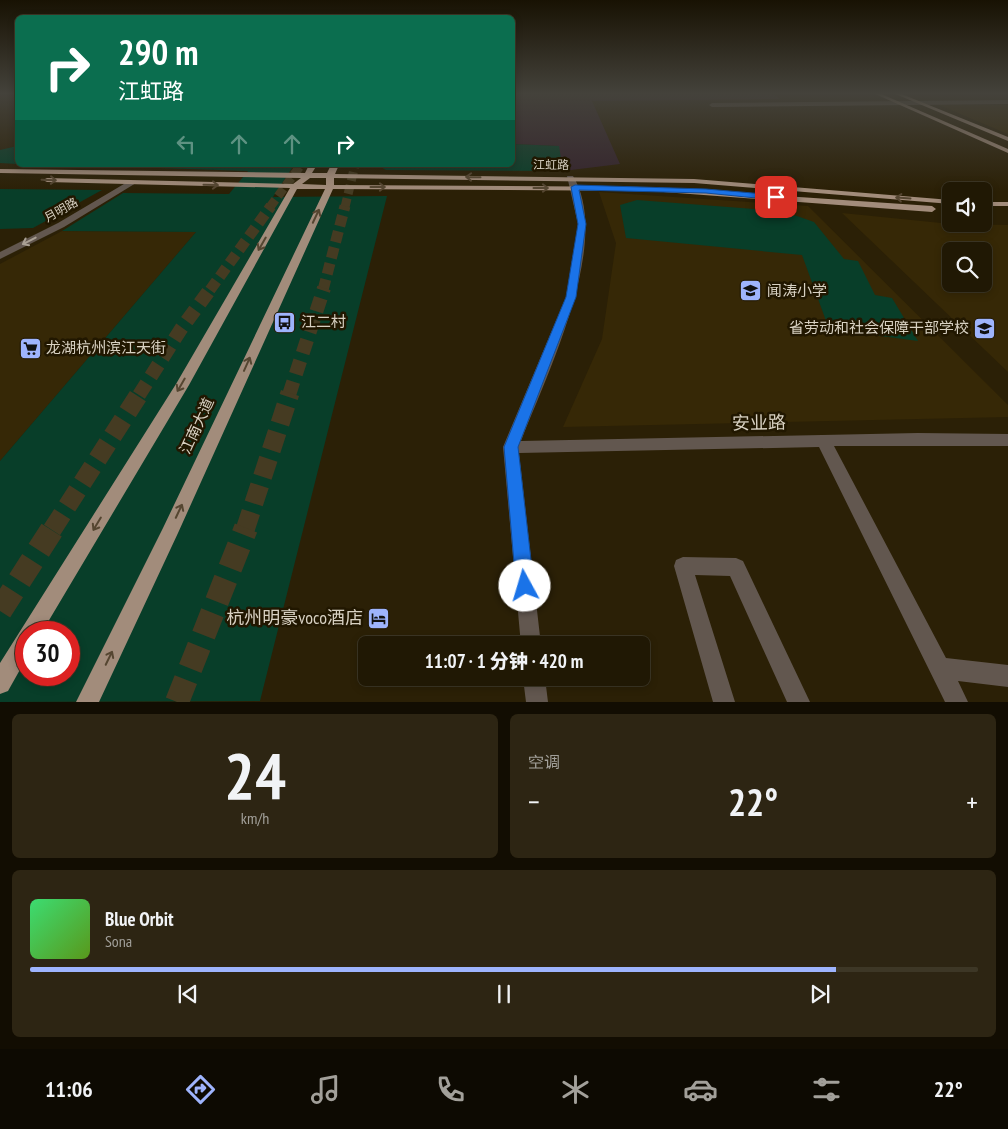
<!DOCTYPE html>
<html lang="zh">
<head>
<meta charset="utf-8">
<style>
  :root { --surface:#201804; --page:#2d2513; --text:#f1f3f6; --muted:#a2a09a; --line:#3d3726; --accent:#9eb4fd }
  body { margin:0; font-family:"PT Sans Narrow","Noto Sans SC",sans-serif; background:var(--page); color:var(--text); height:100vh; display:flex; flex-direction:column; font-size:19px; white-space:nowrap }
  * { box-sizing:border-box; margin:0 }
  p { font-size:16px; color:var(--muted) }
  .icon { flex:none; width:28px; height:28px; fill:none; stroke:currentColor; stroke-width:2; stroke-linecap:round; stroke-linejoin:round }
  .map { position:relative; height:702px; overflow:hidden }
  .details { display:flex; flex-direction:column; gap:12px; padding:12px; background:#120d02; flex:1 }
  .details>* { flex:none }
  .top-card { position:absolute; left:15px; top:15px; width:500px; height:152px; border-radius:8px; box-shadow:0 2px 8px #0003,0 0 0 1px var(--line); background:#0b6e4f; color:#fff; overflow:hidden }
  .fabs { position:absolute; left:942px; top:182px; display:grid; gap:10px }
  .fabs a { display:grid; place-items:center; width:50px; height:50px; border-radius:8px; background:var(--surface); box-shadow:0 2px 8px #0003,0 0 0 1px var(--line); font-size:25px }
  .speed { position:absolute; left:15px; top:621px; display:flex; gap:10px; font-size:25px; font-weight:700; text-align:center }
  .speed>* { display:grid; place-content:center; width:65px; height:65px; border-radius:50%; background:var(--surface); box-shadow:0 2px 8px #0003,0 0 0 1px var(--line); line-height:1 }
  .speed .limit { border:8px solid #d22; background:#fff; color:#111 }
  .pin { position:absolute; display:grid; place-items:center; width:42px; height:42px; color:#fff; margin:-21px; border-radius:10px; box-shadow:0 2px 8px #0006 }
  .me { position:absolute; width:55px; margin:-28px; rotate:354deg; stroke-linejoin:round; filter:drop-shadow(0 0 4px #0008) }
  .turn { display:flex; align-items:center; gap:18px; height:105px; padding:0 20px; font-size:22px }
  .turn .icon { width:65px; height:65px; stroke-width:2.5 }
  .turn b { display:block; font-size:35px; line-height:42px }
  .lanes { display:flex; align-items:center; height:48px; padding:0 20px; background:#0003; justify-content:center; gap:25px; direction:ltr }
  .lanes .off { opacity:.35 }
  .big { font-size:38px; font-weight:800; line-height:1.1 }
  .details .tile { flex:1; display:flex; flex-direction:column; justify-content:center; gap:8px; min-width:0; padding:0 18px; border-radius:8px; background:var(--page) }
  .details .dial { align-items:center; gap:0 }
  .dial b { font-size:65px; line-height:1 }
  .song { display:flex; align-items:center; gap:15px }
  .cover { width:60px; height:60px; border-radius:8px; background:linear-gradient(135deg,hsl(140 70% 55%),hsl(90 70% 35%)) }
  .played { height:5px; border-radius:2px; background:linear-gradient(90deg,var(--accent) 85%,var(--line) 85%) }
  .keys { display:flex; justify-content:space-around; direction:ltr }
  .heat { display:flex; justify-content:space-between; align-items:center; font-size:28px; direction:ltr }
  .details .tiles { flex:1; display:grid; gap:12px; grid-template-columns:1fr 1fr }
  .tile:last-child { grid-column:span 2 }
  .trip { position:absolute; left:358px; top:636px; width:292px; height:50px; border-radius:8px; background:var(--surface); box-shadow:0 2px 8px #0003,0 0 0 1px var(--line); font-weight:800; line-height:50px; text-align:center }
  .tab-bar { display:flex; height:80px; justify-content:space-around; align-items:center; background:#0d0a02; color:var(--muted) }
  .tab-bar .icon { width:35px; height:35px }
  .tab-bar .selected { color:var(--accent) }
  .tab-bar b { font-size:22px; color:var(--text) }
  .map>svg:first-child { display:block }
  .built { fill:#362806; fill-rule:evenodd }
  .medical { fill:#34232c }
  .green { fill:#083e29; fill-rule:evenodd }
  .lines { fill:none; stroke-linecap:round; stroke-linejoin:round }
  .highway-tunnel-far4 { stroke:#453b22; stroke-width:9; stroke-dasharray:9 4.5; stroke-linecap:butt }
  .highway-tunnel-far3 { stroke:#453b22; stroke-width:11; stroke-dasharray:11 5.5; stroke-linecap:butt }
  .highway-tunnel-far2 { stroke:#453b22; stroke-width:14; stroke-dasharray:14 8; stroke-linecap:butt }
  .highway-tunnel-far1 { stroke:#453b22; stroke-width:19; stroke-dasharray:19 9; stroke-linecap:butt }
  .highway-tunnel { stroke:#453b22; stroke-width:24; stroke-dasharray:24 12; stroke-linecap:butt }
  .minor { fill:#62574f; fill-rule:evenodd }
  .major { fill:#a28c7b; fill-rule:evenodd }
  .oneway { stroke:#554631 }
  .oneway2 { stroke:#a9a094 }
  .route { fill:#1a73e8; stroke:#114b97 }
  .labels { text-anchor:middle; stroke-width:5; stroke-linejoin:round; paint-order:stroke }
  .far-street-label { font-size:12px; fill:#d8d1c2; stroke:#211700 }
  .poi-label { font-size:15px; fill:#d8d1c2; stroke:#211700; text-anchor:start }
  .street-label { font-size:15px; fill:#d8d1c2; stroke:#211700 }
  .near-street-label { font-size:18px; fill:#d8d1c2; stroke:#211700 }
  .near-poi-label { font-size:18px; fill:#d8d1c2; stroke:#211700; text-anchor:end }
</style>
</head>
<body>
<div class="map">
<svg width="1008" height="702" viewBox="0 0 1008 702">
  <rect width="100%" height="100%" fill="#2b2006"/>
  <path class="built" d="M939,105H1008V134Z
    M599,192L808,206L1008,405V417L563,427L602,339L616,243Z
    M842,213L951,224L1008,225V372ZM951,251H984V284H951Z
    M62,231L196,232L0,461V264Z"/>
  <path class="medical" d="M512,93H772L780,99L592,101L620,164L563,171L558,146L513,144Z"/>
  <path class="green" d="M513,144L559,146L563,171L386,170L377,165H512Z
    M17,146V164L0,163V150Z
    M68,165H294L273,197L387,196L260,701L0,702V461L196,232L62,231L123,193L229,194L248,171ZM26,632H69V675H26Z
    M0,190V189L102,190L33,228L0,229Z
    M637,200L767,210L797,216L814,222L844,259L858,261L875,295L892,298L918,341L829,329L802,255L626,238L620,205Z"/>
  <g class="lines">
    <path class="highway-tunnel-far4" d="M270,207L301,165
      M345,207L355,165"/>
    <path class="highway-tunnel-far3" d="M210,290L271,206
      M323,290L345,206"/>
    <path class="highway-tunnel-far2" d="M139,395L181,329L211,288
      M289,395L324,288"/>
    <path class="highway-tunnel-far1" d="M52,530L140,393
      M245,530L290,393"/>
    <path class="highway-tunnel" d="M0,611L53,528
      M177,702L246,528"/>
    <path class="minor" d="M1008,100V104L712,107L709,105L712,103Z
      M567,176H573C613,241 546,376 521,441L918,433L1008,434V446H834L946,658L1008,665V687L958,681L968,702H945L819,447L519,453L541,645H521L503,447L566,297L578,224Z
      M129,181L136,183L64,227L0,259V252L58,223Z
      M683,557L736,558L743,561L810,702H787L730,576L695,575L735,702H713L674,566L676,560Z
      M523,678H545L548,702H526Z"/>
    <path class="major" d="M873,93H879L1008,149V153Z
      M893,93H899L1008,137V141Z
      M309,165H317L312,173H327L331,165H339L335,174L694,179L951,200V204L694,183L334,178V185L650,187L932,206L936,209L932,212L650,191L333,189L178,533L99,702H76L163,528L325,189H297L189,385L42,632H26V659L8,691L0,694V663L176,384L290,188L47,182L43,180L47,178L293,184L301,178L0,173V169L305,173ZM310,178H326V185L302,184Z
      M984,202H1008V206H984Z"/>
  </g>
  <defs><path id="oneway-shaft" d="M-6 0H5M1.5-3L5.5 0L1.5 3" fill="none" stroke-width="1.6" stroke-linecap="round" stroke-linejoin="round" transform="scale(1.25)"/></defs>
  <g class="oneway">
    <use href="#oneway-shaft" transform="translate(473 177) rotate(-179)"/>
    <use href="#oneway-shaft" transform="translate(49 180) rotate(2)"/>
    <use href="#oneway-shaft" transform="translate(211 185) rotate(1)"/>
    <use href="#oneway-shaft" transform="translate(378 187)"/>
    <use href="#oneway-shaft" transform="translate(541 188)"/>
    <use href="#oneway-shaft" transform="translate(903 198) rotate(-176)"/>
    <use href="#oneway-shaft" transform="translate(316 216) rotate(-65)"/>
    <use href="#oneway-shaft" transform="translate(262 244) rotate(120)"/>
    <use href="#oneway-shaft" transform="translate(247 364) rotate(-66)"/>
    <use href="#oneway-shaft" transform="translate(181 385) rotate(120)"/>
    <use href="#oneway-shaft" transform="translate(179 511) rotate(-65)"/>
    <use href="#oneway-shaft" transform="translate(97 524) rotate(121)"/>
    <use href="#oneway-shaft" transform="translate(109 658) rotate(-64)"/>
  </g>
  <use class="oneway2" href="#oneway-shaft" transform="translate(29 241) rotate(153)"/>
  <linearGradient id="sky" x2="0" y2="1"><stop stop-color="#181203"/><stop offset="0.49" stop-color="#44423b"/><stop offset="1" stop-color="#44423b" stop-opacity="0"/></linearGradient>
  <rect width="1008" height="191" fill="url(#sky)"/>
  <path class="route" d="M575,185L706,189L776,195L780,197L776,200L706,193L579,190L586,224L576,297L518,447L534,586L531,592L525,594L519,592L516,586L504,447L566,297L578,224L571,187Z"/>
  <defs>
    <symbol id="school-square" viewBox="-11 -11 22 22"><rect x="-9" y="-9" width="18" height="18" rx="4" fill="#9eb4fd" stroke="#211700"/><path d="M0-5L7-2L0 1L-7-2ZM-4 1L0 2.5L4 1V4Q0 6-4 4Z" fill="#111"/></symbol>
    <symbol id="bus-square" viewBox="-11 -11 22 22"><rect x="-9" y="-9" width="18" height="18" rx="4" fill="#9eb4fd" stroke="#211700"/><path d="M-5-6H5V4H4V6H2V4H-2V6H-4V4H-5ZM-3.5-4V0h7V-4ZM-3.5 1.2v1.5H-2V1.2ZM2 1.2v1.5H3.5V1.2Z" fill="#111"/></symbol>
    <symbol id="supermarket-square" viewBox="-11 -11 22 22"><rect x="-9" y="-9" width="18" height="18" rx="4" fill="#9eb4fd" stroke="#211700"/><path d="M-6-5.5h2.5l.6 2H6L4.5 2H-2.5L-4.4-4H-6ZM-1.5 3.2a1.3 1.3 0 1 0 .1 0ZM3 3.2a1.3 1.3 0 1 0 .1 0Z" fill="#111"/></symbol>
    <symbol id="hotel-square" viewBox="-11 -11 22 22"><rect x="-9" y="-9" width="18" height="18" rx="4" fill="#9eb4fd" stroke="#211700"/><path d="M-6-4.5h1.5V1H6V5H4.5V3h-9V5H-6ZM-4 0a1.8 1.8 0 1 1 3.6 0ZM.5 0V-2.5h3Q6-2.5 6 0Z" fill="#111"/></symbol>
  </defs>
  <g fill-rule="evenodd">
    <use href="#school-square" x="738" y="278" width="25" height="25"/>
    <use href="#bus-square" x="272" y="310" width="25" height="25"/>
    <use href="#school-square" x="972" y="316" width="25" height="25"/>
    <use href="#supermarket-square" x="18" y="336" width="25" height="25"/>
    <use href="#hotel-square" x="366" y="606" width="25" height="25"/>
  </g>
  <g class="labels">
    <g class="far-street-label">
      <text transform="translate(551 165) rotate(1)" y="4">江虹路</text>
      <text transform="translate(61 210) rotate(-29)" y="4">月明路</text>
    </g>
    <g class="poi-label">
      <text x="767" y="296">闻涛小学</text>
      <text x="301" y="327">江二村</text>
      <text x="969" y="333" text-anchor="end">省劳动和社会保障干部学校</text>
      <text x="46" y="353">龙湖杭州滨江天街</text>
    </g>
    <g class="street-label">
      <text transform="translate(197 426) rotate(-65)" y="5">江南大道</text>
    </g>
    <g class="near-street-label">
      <text transform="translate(759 423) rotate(-1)" y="6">安业路</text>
    </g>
    <g class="near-poi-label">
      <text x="363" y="624">杭州明豪voco酒店</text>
    </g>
  </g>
</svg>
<div class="fabs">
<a><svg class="icon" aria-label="sound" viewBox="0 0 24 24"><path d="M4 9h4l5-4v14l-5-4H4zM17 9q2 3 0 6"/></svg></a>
<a><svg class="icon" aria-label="search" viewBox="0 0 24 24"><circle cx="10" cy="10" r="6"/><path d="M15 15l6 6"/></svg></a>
</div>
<div class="speed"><div class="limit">30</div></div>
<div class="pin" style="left:776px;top:197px;background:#d93025"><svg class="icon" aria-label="arrive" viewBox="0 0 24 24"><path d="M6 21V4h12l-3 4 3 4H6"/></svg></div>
<svg class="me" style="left:525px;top:586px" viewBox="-20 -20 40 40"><circle r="19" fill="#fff"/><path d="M0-13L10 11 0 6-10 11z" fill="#1a73e8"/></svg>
<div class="trip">11:07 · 1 分钟 · 420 m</div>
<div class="top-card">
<div class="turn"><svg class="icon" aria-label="right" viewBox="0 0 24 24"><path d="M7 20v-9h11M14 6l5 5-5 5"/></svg><div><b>290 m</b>江虹路</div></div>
<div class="lanes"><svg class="icon off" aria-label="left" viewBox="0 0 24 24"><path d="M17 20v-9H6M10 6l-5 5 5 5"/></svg><svg class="icon off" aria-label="ahead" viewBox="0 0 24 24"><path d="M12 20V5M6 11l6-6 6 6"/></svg><svg class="icon off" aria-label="ahead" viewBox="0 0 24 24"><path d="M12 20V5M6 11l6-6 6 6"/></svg><svg class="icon" aria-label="right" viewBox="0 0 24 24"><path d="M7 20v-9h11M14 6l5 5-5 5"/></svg></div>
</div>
</div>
<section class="details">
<div class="tiles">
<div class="tile dial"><b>24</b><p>km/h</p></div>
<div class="tile"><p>空调</p>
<div class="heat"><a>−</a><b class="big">22°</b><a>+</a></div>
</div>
<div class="tile">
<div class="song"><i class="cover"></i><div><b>Blue Orbit</b><p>Sona</p></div></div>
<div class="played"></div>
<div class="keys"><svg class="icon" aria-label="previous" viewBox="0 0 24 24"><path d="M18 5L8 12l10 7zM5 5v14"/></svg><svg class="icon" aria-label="pause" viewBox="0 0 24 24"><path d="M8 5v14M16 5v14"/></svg><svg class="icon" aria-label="next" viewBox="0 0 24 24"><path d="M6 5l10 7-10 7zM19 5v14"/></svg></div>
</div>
</div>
</section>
<nav class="tab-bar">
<b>11:06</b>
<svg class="icon selected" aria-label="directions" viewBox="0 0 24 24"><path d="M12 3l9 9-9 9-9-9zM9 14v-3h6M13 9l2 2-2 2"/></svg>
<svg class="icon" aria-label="music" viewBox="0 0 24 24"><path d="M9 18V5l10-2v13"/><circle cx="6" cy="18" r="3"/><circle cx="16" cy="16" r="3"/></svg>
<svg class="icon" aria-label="phone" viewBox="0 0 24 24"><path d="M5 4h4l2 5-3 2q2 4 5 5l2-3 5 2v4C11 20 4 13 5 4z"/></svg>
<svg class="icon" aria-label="climate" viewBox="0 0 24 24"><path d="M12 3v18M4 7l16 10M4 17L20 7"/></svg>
<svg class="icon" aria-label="car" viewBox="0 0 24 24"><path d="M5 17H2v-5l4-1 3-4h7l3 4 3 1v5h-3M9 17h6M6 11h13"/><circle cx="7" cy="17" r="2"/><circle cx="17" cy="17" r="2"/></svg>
<svg class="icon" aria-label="filters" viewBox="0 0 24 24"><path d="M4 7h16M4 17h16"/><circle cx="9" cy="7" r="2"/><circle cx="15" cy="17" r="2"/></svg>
<b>22°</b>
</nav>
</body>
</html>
